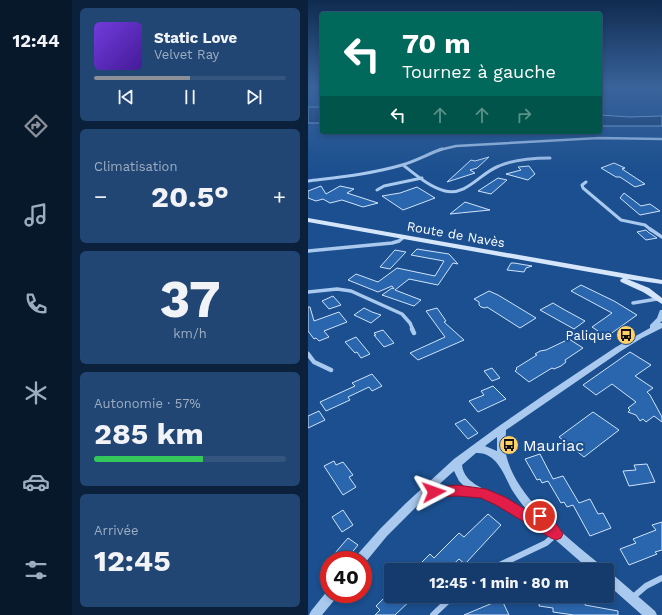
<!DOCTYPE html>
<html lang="fr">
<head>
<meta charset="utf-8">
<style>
  :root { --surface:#143b6b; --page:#214673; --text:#f1f3f6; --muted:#9dadc1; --line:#33557e; --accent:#8c9099 }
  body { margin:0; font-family:"Work Sans",sans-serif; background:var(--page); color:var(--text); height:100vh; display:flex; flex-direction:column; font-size:15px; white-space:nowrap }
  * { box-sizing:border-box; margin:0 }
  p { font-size:13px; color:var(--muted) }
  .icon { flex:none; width:22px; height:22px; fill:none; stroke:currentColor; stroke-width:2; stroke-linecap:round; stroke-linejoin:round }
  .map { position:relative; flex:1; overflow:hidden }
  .details { display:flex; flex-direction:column; gap:8px; padding:8px; background:#0b203b; width:236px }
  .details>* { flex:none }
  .top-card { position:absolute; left:12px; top:12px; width:282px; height:122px; border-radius:4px; box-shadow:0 2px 6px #0003,0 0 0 1px var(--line); background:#00695c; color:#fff; overflow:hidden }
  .speed { position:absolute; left:12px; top:551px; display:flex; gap:8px; font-size:20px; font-weight:700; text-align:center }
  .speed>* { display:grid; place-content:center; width:52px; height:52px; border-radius:50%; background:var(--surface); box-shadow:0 2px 6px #0003,0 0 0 1px var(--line); line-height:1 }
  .speed .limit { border:6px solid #d22; background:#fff; color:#111 }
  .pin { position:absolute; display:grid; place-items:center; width:34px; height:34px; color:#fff; margin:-17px; border:2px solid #fff; border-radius:50%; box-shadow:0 1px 4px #0007 }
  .me { position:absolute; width:44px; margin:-22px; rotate:86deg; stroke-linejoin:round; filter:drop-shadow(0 0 3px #0008) }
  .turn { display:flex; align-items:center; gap:14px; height:84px; padding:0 16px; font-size:18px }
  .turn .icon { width:52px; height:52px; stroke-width:2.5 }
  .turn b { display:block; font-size:28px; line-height:34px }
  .lanes { display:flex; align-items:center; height:38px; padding:0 16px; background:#0003; justify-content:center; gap:20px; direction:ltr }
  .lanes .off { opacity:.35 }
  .big { font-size:30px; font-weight:700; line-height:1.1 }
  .details .tile { flex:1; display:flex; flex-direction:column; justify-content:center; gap:6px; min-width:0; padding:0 14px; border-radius:6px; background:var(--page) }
  .details .dial { align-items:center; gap:0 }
  .dial b { font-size:52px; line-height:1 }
  .song { display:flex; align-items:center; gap:12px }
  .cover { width:48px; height:48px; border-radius:6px; background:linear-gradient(135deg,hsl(260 70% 55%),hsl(260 70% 35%)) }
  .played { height:4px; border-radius:2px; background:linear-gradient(90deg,var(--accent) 50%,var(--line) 50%) }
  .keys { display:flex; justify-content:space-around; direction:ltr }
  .heat { display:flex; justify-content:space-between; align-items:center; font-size:22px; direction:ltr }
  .charge { height:6px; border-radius:3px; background:linear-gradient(90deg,#34c759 57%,var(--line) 0) }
  .trip { position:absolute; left:76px; top:563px; width:230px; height:40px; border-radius:4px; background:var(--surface); box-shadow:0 2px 6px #0003,0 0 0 1px var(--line); font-weight:700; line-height:40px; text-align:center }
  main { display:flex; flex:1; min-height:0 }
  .dock { display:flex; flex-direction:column; width:72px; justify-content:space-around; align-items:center; background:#08182b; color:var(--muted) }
  .dock .icon { width:28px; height:28px }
  .dock .current { color:var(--accent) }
  .dock b { font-size:18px; color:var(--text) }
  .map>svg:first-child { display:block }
  .water { fill:#123a6d; stroke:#9cc4f0 }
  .building { fill:#2a66ad; stroke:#cfe3fa }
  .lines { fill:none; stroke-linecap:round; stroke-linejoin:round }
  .minor-far4 { stroke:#a9c9ee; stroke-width:2.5 }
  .minor-far3 { stroke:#a9c9ee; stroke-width:3 }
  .minor-far2 { stroke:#a9c9ee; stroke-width:3.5 }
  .minor-far1 { stroke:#a9c9ee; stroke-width:4.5 }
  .minor { stroke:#a9c9ee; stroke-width:6 }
  .tertiary { fill:#a9c9ee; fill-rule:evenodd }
  .secondary { fill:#d6e6fa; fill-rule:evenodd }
  .route { fill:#e11d48; stroke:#92132f }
  .labels { text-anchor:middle; stroke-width:4; stroke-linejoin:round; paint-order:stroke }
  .street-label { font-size:13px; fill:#fff; stroke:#1b4f8f }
  .poi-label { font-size:13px; fill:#fff; stroke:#1b4f8f; text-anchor:end }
  .near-poi-label { font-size:16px; fill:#fff; stroke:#1b4f8f; text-anchor:start }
</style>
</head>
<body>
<main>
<nav class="dock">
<b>12:44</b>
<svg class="icon current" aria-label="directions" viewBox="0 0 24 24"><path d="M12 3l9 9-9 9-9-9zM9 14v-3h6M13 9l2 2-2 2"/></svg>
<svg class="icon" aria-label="music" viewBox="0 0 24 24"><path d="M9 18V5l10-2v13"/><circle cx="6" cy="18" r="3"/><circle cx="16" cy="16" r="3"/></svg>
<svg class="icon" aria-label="phone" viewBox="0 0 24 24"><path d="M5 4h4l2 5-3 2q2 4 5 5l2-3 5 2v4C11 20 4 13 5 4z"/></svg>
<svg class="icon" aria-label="climate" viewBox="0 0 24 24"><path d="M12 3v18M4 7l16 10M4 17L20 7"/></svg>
<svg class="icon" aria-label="car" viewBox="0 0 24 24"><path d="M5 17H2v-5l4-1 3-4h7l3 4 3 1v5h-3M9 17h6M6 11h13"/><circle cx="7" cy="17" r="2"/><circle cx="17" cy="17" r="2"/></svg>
<svg class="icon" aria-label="filters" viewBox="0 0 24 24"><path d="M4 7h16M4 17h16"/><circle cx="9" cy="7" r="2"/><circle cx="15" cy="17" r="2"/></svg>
</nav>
<section class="details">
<div class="tile">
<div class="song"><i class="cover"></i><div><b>Static Love</b><p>Velvet Ray</p></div></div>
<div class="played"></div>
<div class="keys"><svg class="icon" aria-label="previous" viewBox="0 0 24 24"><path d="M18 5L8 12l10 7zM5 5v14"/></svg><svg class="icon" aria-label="pause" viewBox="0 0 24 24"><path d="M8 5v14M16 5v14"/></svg><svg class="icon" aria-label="next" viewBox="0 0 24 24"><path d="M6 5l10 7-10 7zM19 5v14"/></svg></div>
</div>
<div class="tile"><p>Climatisation</p>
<div class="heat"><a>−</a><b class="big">20.5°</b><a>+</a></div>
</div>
<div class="tile dial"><b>37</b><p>km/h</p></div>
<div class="tile"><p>Autonomie · 57%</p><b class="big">285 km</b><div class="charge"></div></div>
<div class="tile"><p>Arrivée</p><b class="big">12:45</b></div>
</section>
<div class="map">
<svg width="354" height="615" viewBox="0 0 354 615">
  <rect width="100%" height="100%" fill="#1b4f8f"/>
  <path class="water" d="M0,107H14V123H0Z
    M292,115L321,117L354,116V126H292Z"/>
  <path class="building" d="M181,157L169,168L162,170L167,173L139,182L163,160L167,161Z
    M306,163L317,168L314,169L337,184L327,187L312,177H308L293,168Z
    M221,166L227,174L220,180L198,174L213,170L210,167Z
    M190,178L199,180L183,194L170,191Z
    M13,186L18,194L32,186L46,189L39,193L70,203L55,207L34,200L22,203L15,199L8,201L0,198V191Z
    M109,187L127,198L95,210L74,196L92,193Z
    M316,193L333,206L342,204L352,211L332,215L312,198Z
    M157,202L182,210L142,214Z
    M338,230L340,232L349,238L338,240L329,232Z
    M109,249L141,254L150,264L145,263L130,285L101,279L87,290L113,300L106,306L74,295L84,288L86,289L84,286L70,292L40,280L48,274L70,282L89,268L127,276L136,261L103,255Z
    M87,250L98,252L82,269L72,267Z
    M203,263H206L224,266L218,268L216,272L199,270Z
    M273,285L306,301L329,315L294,340L285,334L290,331L284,327L304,313L263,291Z
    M181,291L190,295L228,318L212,328L179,307L177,308L173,307L171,305V302L166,299Z
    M25,296L33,305L21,309L14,301Z
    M245,303L255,309L277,321L266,329L232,310Z
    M0,307H2L6,321L31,312L39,322L16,331L21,337L11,341L8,338L6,339L0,331Z
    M56,308L64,312L73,315L63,323L46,315Z
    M129,308L138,321L136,322L156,340L110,360L102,353L137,337L118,311Z
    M75,330L86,343L76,347L66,335H68L66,333Z
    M48,337L62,354L53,358L49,352L47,353L37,342Z
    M261,339L275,348L257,360L258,362L253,366L246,369L244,368L221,382L207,371L209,369L208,368L229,355L227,354L232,351L238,350Z
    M322,352L343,365L327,376L345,388L339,392L342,395L354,417V422L346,416L338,422L335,419L332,421L328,415L320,412L322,410L320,408L328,402L304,384L288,395L275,385Z
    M184,368L192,378L184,381L176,371Z
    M64,374L74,386L64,391L61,387L40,397L42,400L18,411L12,402L47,386L44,383Z
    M185,386L198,399L170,412L161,401L176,395L173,391Z
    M11,411L17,420L0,428V416Z
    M285,412L311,430L276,457L251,437Z
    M157,419L170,433L160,439L147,424Z
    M232,454L245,479L255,476L271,503L282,499L290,514L295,513L303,528L282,536L265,505L259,507L256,502L253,503L240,481L234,483L232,479L229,480L217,459Z
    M26,461L28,465L35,462L45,475L41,477L48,487L35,495L16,466Z
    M339,464L347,482L321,486L315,471L328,470L326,465Z
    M35,510L45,525L34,532L24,517Z
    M180,514L193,525L157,564L151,559L139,570H106L122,554L126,558L151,533L156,537Z
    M354,522V550L347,552L349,554L321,565L312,549L328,543L325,539L348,530L344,525Z
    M40,538L50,545L38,560H21Z
    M78,596H107L87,615H67L72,610L68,606Z
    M185,596H192L201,615H156L187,602Z
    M232,596H271L278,598L277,605L310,611V615H266L245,612V608L231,606Z"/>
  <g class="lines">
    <path class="minor-far4" d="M131,150L148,146L291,138L354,139"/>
    <path class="minor-far3" d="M95,165C107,174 121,187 137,191C159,196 172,173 191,166C207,159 225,158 242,158
      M0,181C32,177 63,174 94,165C108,161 120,154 134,149
      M278,182L274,185L275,188L313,220L337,225L343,230
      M69,190L76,186L114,178"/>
    <path class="minor-far2" d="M342,229L354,237
      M0,251L84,243L91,241L96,237
      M0,292L29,289L43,291L94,314L102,323L105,330
      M325,303L349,299"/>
    <path class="minor-far1" d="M104,329L106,333
      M0,354L6,362L23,370"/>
    <path class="minor" d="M181,570L238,543L248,534
      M324,598L338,586L354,578
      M125,615L145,596"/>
    <path class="tertiary" d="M352,310H354V321L352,323H354V328L334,338L313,351L198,430C198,436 197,443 197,448C202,494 261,539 294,566L296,570H282L243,536L189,504L170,495L168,496L136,494L116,499L79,536L56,564H55V560H47L48,556L72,529L97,504L146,459L191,426L236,395L308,347L342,328V325L349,318ZM189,437V451L177,446ZM168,453C189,452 196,475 204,490C209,498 215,506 221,512C213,508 205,502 196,498C181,490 156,485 154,465ZM146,471L151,481L157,487L136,486L127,488Z
      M299,572L303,573L347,611L349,615H334L299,584Z
      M20,590H21V594H30L28,598L14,615H1L3,611Z"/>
    <path class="secondary" d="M0,218L354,280V284L319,279L341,288L354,298V304L335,292L313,282L312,280L315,278L0,222Z"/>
  </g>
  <linearGradient id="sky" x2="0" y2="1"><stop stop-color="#0f2b4f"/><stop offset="0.5" stop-color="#39639b"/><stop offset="1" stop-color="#39639b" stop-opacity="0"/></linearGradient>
  <rect width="354" height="173" fill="url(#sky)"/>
  <path class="route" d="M149,485L178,489L197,497L227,515L228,512C238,509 250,525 255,534L253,538L248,540L243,538L188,505L173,498L149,496L126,497L121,496L120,492L121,488Z"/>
  <defs>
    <symbol id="bus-disc" viewBox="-11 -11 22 22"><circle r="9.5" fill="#ffd166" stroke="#1b4f8f"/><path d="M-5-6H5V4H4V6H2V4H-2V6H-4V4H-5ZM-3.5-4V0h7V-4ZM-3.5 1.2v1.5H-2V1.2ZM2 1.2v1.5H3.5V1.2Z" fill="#111"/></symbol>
  </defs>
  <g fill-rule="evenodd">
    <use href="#bus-disc" x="307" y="324" width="22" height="22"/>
    <use href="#bus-disc" x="190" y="434" width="22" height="22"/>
  </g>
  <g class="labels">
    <g class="street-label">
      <text transform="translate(148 234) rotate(10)" y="5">Route de Navès</text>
    </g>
    <g class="poi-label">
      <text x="304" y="340">Palique</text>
    </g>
    <g class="near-poi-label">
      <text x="215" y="451">Mauriac</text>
    </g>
  </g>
</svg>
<div class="speed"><div class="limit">40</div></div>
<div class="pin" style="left:232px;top:516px;background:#d93025"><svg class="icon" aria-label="arrive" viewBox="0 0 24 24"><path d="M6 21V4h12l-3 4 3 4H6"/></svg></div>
<svg class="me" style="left:126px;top:492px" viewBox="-20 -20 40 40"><path d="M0-17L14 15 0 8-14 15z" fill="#e11d48" stroke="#fff" stroke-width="4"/></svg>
<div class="trip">12:45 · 1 min · 80 m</div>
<div class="top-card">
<div class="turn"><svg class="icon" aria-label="left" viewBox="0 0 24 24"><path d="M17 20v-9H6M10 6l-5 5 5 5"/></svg><div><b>70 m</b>Tournez à gauche</div></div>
<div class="lanes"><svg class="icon" aria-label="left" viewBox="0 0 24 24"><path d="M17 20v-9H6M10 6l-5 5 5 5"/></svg><svg class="icon off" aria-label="ahead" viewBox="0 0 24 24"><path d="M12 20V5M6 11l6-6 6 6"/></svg><svg class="icon off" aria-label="ahead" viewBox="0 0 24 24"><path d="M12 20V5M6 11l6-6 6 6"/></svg><svg class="icon off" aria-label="right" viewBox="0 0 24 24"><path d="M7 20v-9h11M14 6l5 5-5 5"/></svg></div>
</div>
</div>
</main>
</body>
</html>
